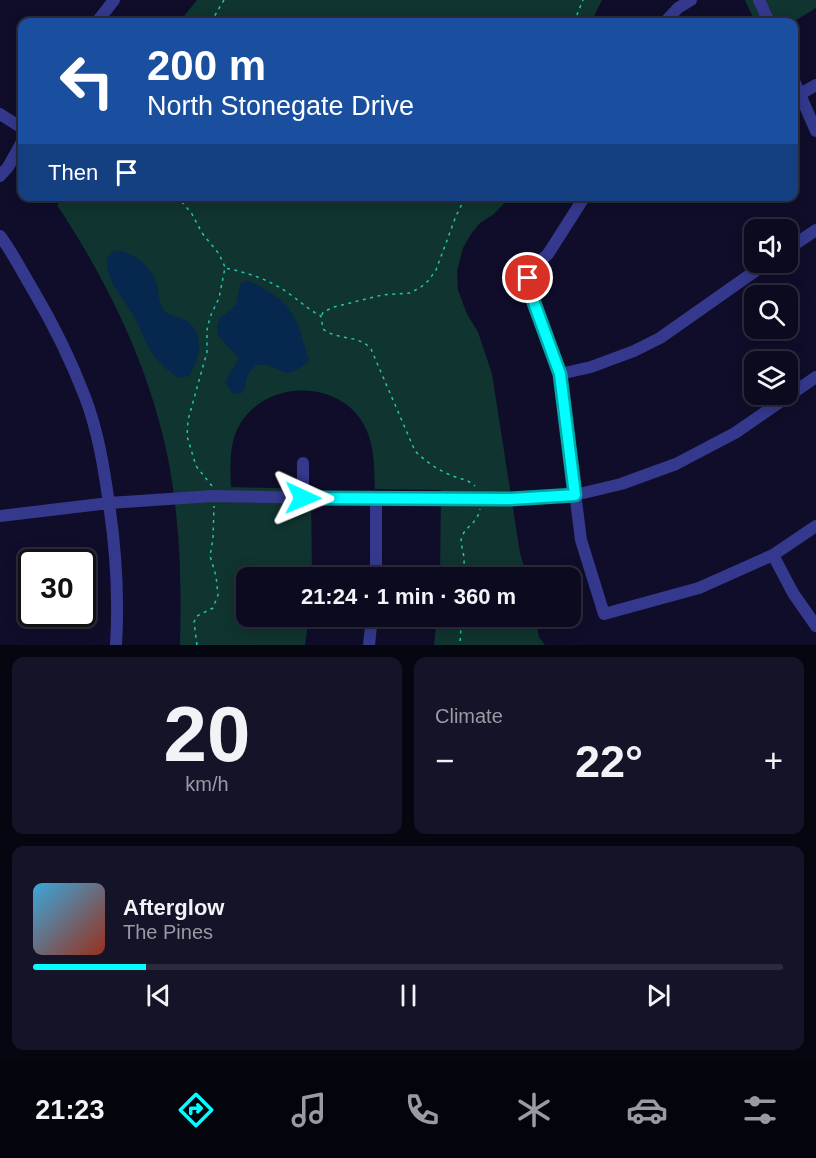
<!DOCTYPE html>
<html lang="en">
<head>
<meta charset="utf-8">
<style>
  :root { --surface:#0b0a1f; --page:#141328; --text:#f1f3f6; --muted:#9a9aa4; --line:#2b2b3d; --accent:#01ffff }
  body { margin:0; font-family:Arial,sans-serif; background:var(--page); color:var(--text); height:100vh; display:flex; flex-direction:column; font-size:22px; white-space:nowrap }
  * { box-sizing:border-box; margin:0 }
  p { font-size:20px; color:var(--muted) }
  .icon { flex:none; width:33px; height:33px; fill:none; stroke:currentColor; stroke-width:2; stroke-linecap:round; stroke-linejoin:round }
  .map { position:relative; height:645px; overflow:hidden }
  .details { display:flex; flex-direction:column; gap:12px; padding:12px; background:#060611; flex:1 }
  .details>* { flex:none }
  .banner { position:absolute; left:18px; top:18px; width:780px; height:183px; border-radius:12px; box-shadow:0 3px 15px #0003,0 0 0 2px var(--line); background:#1a4fa0; color:#fff; overflow:hidden }
  .tools { position:absolute; left:744px; top:219px; display:grid; gap:12px }
  .tools a { display:grid; place-items:center; width:54px; height:54px; border-radius:12px; background:var(--surface); box-shadow:0 3px 15px #0003,0 0 0 2px var(--line); font-size:30px }
  .speed { position:absolute; left:18px; top:549px; display:flex; gap:12px; font-size:30px; font-weight:700; text-align:center }
  .speed>* { display:grid; place-content:center; width:78px; height:78px; border-radius:50%; background:var(--surface); box-shadow:0 3px 15px #0003,0 0 0 2px var(--line); line-height:1 }
  .speed .limit { border:3px solid #111; border-radius:9px; background:#fff; color:#111 }
  .pin { position:absolute; display:grid; place-items:center; width:51px; height:51px; color:#fff; margin:-26px; border:3px solid #fff; border-radius:50%; box-shadow:0 2px 6px #0007 }
  .me { position:absolute; width:66px; margin:-33px; rotate:91deg; stroke-linejoin:round; filter:drop-shadow(0 0 4px #0008) }
  .turn { display:flex; align-items:center; gap:21px; height:126px; padding:0 30px; font-size:27px }
  .turn .icon { width:78px; height:78px; stroke-width:2.5 }
  .turn b { display:block; font-size:42px; line-height:51px }
  .then { display:flex; align-items:center; height:57px; padding:0 30px; background:#0003; gap:12px; font-size:22px }
  .big { font-size:45px; font-weight:700; line-height:1.1 }
  .details .tile { flex:1; display:flex; flex-direction:column; justify-content:center; gap:9px; min-width:0; padding:0 21px; border-radius:12px; background:var(--page) }
  .details .dial { align-items:center; gap:0 }
  .dial b { font-size:78px; line-height:1 }
  .song { display:flex; align-items:center; gap:18px }
  .cover { width:72px; height:72px; border-radius:9px; background:linear-gradient(135deg,hsl(200 70% 55%),hsl(10 70% 35%)) }
  .played { height:6px; border-radius:3px; background:linear-gradient(90deg,var(--accent) 15%,var(--line) 15%) }
  .keys { display:flex; justify-content:space-around; direction:ltr }
  .heat { display:flex; justify-content:space-between; align-items:center; font-size:33px; direction:ltr }
  .details .tiles { flex:1; display:grid; gap:12px; grid-template-columns:1fr 1fr }
  .tile:last-child { grid-column:span 2 }
  .trip { position:absolute; left:236px; top:567px; width:345px; height:60px; border-radius:12px; background:var(--surface); box-shadow:0 3px 15px #0003,0 0 0 2px var(--line); font-weight:700; line-height:60px; text-align:center }
  .tabs { display:flex; height:96px; justify-content:space-around; align-items:center; background:#04040c; color:var(--muted) }
  .tabs .icon { width:42px; height:42px }
  .tabs .active { color:var(--accent) }
  .tabs b { font-size:27px; color:var(--text) }
  .map>svg:first-child { display:block }
  .green { fill:#10342f }
  .water { fill:#07284e }
  .lines { fill:none; stroke-linecap:round; stroke-linejoin:round }
  .path { stroke:#23c5ab; stroke-width:1.5; stroke-dasharray:3 4.5; stroke-linecap:butt }
  .minor { stroke:#34398d; stroke-width:12 }
  .route-casing { stroke:#01a6a6; stroke-width:15 }
  .route { stroke:#01ffff; stroke-width:10 }
</style>
</head>
<body>
<div class="map">
<svg width="816" height="645" viewBox="0 0 816 645">
  <rect width="100%" height="100%" fill="#0f0d29"/>
  <path class="green" d="M197,0H602L591,22H179Z
    M745,0H816V8L793,22H755Z
    M64,196L510,197L494,214L480,223L471,234L463,248L457,271L458,290L467,314L478,332L492,374L520,553L527,577H440L441,490L375,489C374,471 375,452 368,434C349,380 269,376 240,424C229,442 230,467 231,487L311,489L312,577L246,578V616L309,617L305,645H180C181,601 181,557 176,513C166,402 118,297 57,205Z
    M437,616L535,617L539,637L545,645H434Z"/>
  <path class="water" d="M113,251C130,249 150,265 156,282C159,291 158,300 163,309C168,317 176,315 183,319C206,330 201,359 189,376L179,378C148,358 148,342 132,313C121,295 106,281 107,258Z
    M246,280C255,283 263,288 271,293C299,311 299,331 309,360C279,388 285,362 256,365C253,369 248,373 247,378C244,386 246,397 233,393L225,382L239,358L218,336L217,326L220,318L236,305L240,285Z"/>
  <g class="lines">
    <path class="path" d="M211,22L224,0
      M574,22L583,0
      M177,196L192,214L202,233L219,254L225,267
      M322,315L323,312L334,307L382,295L410,293L421,287L428,281L436,270L456,216L462,204L469,196
      M212,486L196,466L187,436L188,420L207,352V330L210,317L219,298L225,268C249,273 271,280 291,295C302,303 309,310 321,316L323,329C338,341 358,334 371,349L415,451C425,461 439,471 453,476C461,479 469,480 475,486
      M460,578C470,558 458,546 462,536C467,525 477,524 480,509
      M458,616L461,625L460,645
      M197,645L194,622L197,616L213,608L218,595L216,576L210,556L213,539L214,506"/>
    <path class="minor" d="M759,0L769,22
      M97,22L114,0
      M665,22L678,8L691,0
      M794,81L816,131
      M795,97L816,85
      M0,114L22,128
      M0,176L8,167L22,142
      M585,196L548,254L537,264L528,278L529,289L560,374L581,540L604,614L699,588L773,555L816,526
      M0,236C13,253 22,272 33,290C53,324 71,360 85,397C98,431 104,468 109,504C116,551 119,597 116,645
      M788,249L816,230
      M560,374L591,367L634,351L660,338L768,262
      M303,498V463
      M0,516L109,503L213,496L376,499L441,497L511,499L575,495L621,484L676,464L735,433L816,377
      M773,555L793,593L816,626
      M376,578V499
      M369,645L372,616"/>
  </g>
  <g class="lines">
    <defs>
      <path id="route" d="M303,498L511,499L575,495L560,374L529,289L528,278"/>
    </defs>
    <use href="#route" class="route-casing"/>
    <use href="#route" class="route"/>
  </g>
</svg>
<div class="tools">
<a><svg class="icon" aria-label="sound" viewBox="0 0 24 24"><path d="M4 9h4l5-4v14l-5-4H4zM17 9q2 3 0 6"/></svg></a>
<a><svg class="icon" aria-label="search" viewBox="0 0 24 24"><circle cx="10" cy="10" r="6"/><path d="M15 15l6 6"/></svg></a>
<a><svg class="icon" aria-label="layers" viewBox="0 0 24 24"><path d="M12 4l9 5-9 5-9-5zM3 14l9 5 9-5"/></svg></a>
</div>
<div class="speed"><div class="limit">30</div></div>
<div class="pin" style="left:528px;top:278px;background:#d93025"><svg class="icon" aria-label="arrive" viewBox="0 0 24 24"><path d="M6 21V4h12l-3 4 3 4H6"/></svg></div>
<svg class="me" style="left:303px;top:498px" viewBox="-20 -20 40 40"><path d="M0-17L14 15 0 8-14 15z" fill="#01ffff" stroke="#fff" stroke-width="4"/></svg>
<div class="trip">21:24 · 1 min · 360 m</div>
<div class="banner">
<div class="turn"><svg class="icon" aria-label="left" viewBox="0 0 24 24"><path d="M17 20v-9H6M10 6l-5 5 5 5"/></svg><div><b>200 m</b>North Stonegate Drive</div></div>
<div class="then">Then<svg class="icon" aria-label="arrive" viewBox="0 0 24 24"><path d="M6 21V4h12l-3 4 3 4H6"/></svg></div>
</div>
</div>
<section class="details">
<div class="tiles">
<div class="tile dial"><b>20</b><p>km/h</p></div>
<div class="tile"><p>Climate</p>
<div class="heat"><a>−</a><b class="big">22°</b><a>+</a></div>
</div>
<div class="tile">
<div class="song"><i class="cover"></i><div><b>Afterglow</b><p>The Pines</p></div></div>
<div class="played"></div>
<div class="keys"><svg class="icon" aria-label="previous" viewBox="0 0 24 24"><path d="M18 5L8 12l10 7zM5 5v14"/></svg><svg class="icon" aria-label="pause" viewBox="0 0 24 24"><path d="M8 5v14M16 5v14"/></svg><svg class="icon" aria-label="next" viewBox="0 0 24 24"><path d="M6 5l10 7-10 7zM19 5v14"/></svg></div>
</div>
</div>
</section>
<nav class="tabs">
<b>21:23</b>
<svg class="icon active" aria-label="directions" viewBox="0 0 24 24"><path d="M12 3l9 9-9 9-9-9zM9 14v-3h6M13 9l2 2-2 2"/></svg>
<svg class="icon" aria-label="music" viewBox="0 0 24 24"><path d="M9 18V5l10-2v13"/><circle cx="6" cy="18" r="3"/><circle cx="16" cy="16" r="3"/></svg>
<svg class="icon" aria-label="phone" viewBox="0 0 24 24"><path d="M5 4h4l2 5-3 2q2 4 5 5l2-3 5 2v4C11 20 4 13 5 4z"/></svg>
<svg class="icon" aria-label="climate" viewBox="0 0 24 24"><path d="M12 3v18M4 7l16 10M4 17L20 7"/></svg>
<svg class="icon" aria-label="car" viewBox="0 0 24 24"><path d="M5 17H2v-5l4-1 3-4h7l3 4 3 1v5h-3M9 17h6M6 11h13"/><circle cx="7" cy="17" r="2"/><circle cx="17" cy="17" r="2"/></svg>
<svg class="icon" aria-label="filters" viewBox="0 0 24 24"><path d="M4 7h16M4 17h16"/><circle cx="9" cy="7" r="2"/><circle cx="15" cy="17" r="2"/></svg>
</nav>
</body>
</html>
